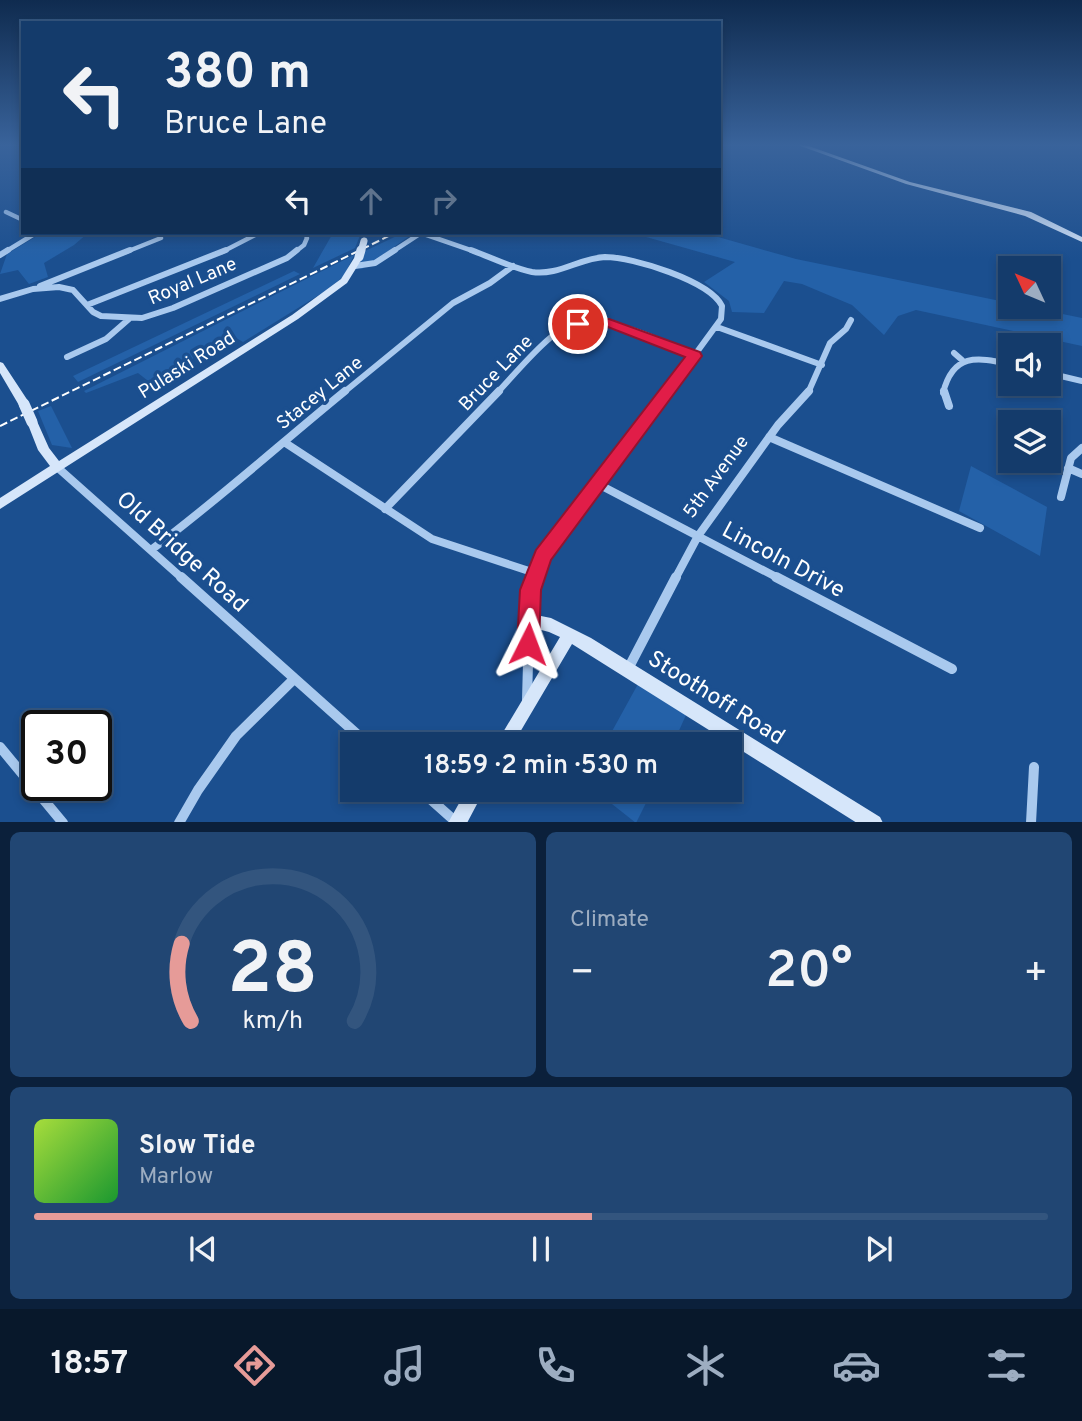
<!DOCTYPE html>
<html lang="en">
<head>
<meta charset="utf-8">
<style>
  :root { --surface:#143b6b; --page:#214673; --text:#f1f3f6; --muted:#9dadc1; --line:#33557e; --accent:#e69b98 }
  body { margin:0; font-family:Overpass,sans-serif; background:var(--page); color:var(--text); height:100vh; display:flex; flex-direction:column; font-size:26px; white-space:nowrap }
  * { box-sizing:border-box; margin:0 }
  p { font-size:23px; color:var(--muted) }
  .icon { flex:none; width:38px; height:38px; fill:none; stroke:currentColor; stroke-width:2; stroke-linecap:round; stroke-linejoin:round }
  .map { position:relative; height:822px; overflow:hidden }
  .details { display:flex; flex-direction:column; gap:10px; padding:10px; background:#0b203b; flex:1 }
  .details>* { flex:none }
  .hud { position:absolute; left:21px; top:21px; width:700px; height:214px; border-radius:0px; box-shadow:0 4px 10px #0003,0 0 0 2px var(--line); background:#143b6b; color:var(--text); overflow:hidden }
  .needle { width:46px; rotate:314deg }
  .fabs { position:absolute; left:998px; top:256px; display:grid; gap:14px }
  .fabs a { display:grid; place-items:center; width:63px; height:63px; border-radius:0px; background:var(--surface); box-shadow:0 4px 10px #0003,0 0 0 2px var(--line); font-size:35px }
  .speed { position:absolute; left:21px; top:710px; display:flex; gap:14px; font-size:35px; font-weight:700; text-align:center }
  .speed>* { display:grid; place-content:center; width:91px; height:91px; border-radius:50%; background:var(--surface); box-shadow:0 4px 10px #0003,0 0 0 2px var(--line); line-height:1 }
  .speed .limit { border:4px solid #111; border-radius:10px; background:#fff; color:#111 }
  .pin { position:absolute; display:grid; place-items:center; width:60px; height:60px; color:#fff; margin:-30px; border:4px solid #fff; border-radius:50%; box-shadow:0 2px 7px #0007 }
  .me { position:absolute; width:77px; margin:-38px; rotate:3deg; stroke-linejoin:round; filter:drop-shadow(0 0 5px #0008) }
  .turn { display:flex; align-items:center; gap:24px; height:147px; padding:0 28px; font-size:32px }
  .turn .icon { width:91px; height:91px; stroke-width:2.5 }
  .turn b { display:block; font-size:49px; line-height:60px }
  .lanes { display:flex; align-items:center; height:66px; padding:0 28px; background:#0003; justify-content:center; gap:35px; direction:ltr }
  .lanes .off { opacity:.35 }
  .big { font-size:52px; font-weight:600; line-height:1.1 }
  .details .widget { flex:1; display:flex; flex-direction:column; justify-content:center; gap:10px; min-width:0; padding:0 24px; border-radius:10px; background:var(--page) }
  .details .dial { align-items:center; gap:0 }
  .dial svg { height:182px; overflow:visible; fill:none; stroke:var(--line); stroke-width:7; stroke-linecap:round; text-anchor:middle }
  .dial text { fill:var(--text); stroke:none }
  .song { display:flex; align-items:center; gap:21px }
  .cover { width:84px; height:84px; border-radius:10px; background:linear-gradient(135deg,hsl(80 70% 55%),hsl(130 70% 35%)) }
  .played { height:7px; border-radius:4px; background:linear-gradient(90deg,var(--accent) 55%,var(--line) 55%) }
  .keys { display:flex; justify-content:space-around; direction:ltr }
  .heat { display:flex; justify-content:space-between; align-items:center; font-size:38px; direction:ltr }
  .details .tiles { flex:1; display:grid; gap:10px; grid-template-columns:1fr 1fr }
  .widget:last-child { grid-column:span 2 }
  .trip { position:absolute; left:340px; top:732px; width:402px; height:70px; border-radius:0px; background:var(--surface); box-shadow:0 4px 10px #0003,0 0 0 2px var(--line); font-weight:600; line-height:70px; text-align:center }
  .menu { display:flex; height:112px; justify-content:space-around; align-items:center; background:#08182b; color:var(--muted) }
  .menu .icon { width:49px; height:49px }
  .menu .current { color:var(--accent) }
  .menu b { font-size:32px; color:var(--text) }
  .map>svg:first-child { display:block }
  .green { fill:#2461a8 }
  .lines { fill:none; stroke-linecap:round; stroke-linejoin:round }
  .street-far3 { stroke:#a9c9ee; stroke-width:4.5 }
  .street-far2 { stroke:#a9c9ee; stroke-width:6 }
  .street-far1 { stroke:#a9c9ee; stroke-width:8 }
  .street { stroke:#a9c9ee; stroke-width:10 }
  .secondary { fill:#d6e6fa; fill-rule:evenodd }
  .rail { stroke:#fff; stroke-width:2; stroke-dasharray:8 3.5; stroke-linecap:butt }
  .secondary-bridge-far2 { stroke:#d6e6fa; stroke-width:7 }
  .secondary-bridge-far1 { stroke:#d6e6fa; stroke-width:9 }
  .secondary-bridge { stroke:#d6e6fa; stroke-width:11 }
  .route { fill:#e11d48; stroke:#92132f; stroke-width:2 }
  .labels { text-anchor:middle; stroke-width:7; stroke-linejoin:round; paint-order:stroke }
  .street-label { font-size:19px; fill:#fff; stroke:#1b4f8f }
  .near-street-label { font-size:23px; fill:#fff; stroke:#1b4f8f }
</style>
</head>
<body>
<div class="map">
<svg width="1082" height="823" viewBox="0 0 1082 823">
  <rect width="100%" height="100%" fill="#1b4f8f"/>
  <path class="green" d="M42,233H88L74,245L44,263L48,277L29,284L18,270L0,274L7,254Z
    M333,233H361L355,248L313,268Z
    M403,233H414L362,269L358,268L365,251Z
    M632,233H704L796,259L1010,303V306H1024L1082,318V346L916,310L898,316L884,335L852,305L802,284L784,281L764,313L732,312L729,301L704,282L735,262Z
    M354,255L344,276L327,290L243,342L231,335L152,384L138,373L86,393L84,391Z
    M294,271L300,274L78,382L73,376Z
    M51,406L72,448L52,445L38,411Z
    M971,466L1047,507L1040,556L959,511Z
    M638,684L686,715L673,744H605Z
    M593,789H653L636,823Z"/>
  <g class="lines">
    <path class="street-far3" d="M6,212L23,220
      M421,233L476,252
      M5,252L36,233
      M126,252L161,238
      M222,252L259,233
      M295,252L304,245L307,238L305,233
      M392,252L421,233"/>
    <path class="street-far2" d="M471,250C490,257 512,268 532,272C558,276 580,258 605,257C633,257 710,281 722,306L721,319L667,393
      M0,255L8,250
      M355,266L375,263L395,250
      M40,286L130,250
      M0,299L33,289L59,287L73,290L93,312L101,316L142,318L173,308L287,258L297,250
      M87,305L226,250
      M717,327L822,365
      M954,353L962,360
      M67,357L106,339L129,319
      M1048,373L1082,381
      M343,393L453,303L490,283L513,266
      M497,393C514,375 531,354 550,338C591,302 654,339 695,356
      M808,393L830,343L846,329L851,320
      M943,393C953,353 976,357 1010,364"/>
    <path class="street-far1" d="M944,391L949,406
      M769,437L980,528
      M284,442L432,539L535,573
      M57,467L183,579
      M1068,468L1082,474
      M598,484L780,579
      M1061,497L1071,458L1082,448
      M385,509L499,391
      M151,550C218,500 280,444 345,391
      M534,579L543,556L668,391
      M675,579L698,536L778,425L809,391"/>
    <path class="street" d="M181,577L368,744
      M776,577L952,669
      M628,669L676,577
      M527,700L530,590L535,577
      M0,747L63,823
      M419,789L456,822
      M179,823L198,790L236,736L294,679
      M1031,823L1034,767"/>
    <path class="secondary" d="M795,144H803L910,182L1031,212L1082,237V242L1025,216L906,184Z
      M356,255H359L363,257L347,283L298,319L0,509V498L50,466L38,450L27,422L28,419H36L49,448L59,461L292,315L341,279Z
      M0,362L3,363L28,401L29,404L28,407H20L0,373Z
      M531,614L551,618L591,638L880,817L883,823H857L572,644L513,744H496L560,637L549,632L526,626L524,621L526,616Z
      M467,789H485L467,823H448Z"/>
    <path class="rail" d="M0,426L395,233"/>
    <path class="secondary-bridge-far2" d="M361,252L364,241"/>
    <path class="secondary-bridge-far1" d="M359,257L361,250"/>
    <path class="secondary-bridge" d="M24,404L32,422"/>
  </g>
  <linearGradient id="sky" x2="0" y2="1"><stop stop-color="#0f2b4f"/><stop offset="0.56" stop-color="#39639b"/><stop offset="1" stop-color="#39639b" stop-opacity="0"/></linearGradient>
  <rect width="1082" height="259" fill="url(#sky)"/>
  <path class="route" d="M609,319L700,352L702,356L551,560L541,590L539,644L536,652L528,655L520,652L517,644L520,590L536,550L685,357L608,327L578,328L571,324L578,319Z"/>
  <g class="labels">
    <g class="street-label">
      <text transform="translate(192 280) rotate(-23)" y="7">Royal Lane</text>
      <text transform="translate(186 364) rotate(-32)" y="7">Pulaski Road</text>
      <text transform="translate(495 372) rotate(-46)" y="7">Bruce Lane</text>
      <text transform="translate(319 392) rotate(-39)" y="7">Stacey Lane</text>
      <text transform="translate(715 476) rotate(-54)" y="7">5th Avenue</text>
    </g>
    <g class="near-street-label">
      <text transform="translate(183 551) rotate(42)" y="8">Old Bridge Road</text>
      <text transform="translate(784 559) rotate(28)" y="8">Lincoln Drive</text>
      <text transform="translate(717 697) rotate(32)" y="8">Stoothoff Road</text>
    </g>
  </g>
</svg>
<div class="fabs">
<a><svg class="needle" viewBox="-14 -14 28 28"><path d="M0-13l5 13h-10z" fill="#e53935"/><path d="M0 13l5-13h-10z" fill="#9dadc1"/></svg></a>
<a><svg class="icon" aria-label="sound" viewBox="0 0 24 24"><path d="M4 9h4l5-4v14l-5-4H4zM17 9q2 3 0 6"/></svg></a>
<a><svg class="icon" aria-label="layers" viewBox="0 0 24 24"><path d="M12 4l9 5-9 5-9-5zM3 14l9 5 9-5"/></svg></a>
</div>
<div class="speed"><div class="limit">30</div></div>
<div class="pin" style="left:578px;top:324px;background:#d93025"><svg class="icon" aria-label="arrive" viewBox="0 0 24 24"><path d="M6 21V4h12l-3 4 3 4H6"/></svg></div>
<svg class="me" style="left:528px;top:644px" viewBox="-20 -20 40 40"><path d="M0-17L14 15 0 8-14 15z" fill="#e11d48" stroke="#fff" stroke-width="4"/></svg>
<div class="trip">18:59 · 2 min · 530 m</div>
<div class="hud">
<div class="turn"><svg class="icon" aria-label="left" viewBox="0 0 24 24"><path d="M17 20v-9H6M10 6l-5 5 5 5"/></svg><div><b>380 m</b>Bruce Lane</div></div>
<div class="lanes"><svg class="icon" aria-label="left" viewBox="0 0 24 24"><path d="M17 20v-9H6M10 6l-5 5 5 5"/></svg><svg class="icon off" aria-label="ahead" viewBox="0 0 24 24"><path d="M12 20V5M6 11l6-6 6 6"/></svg><svg class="icon off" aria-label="right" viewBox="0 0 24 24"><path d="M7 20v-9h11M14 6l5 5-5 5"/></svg></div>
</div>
</div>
<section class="details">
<div class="tiles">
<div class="widget dial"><svg viewBox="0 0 100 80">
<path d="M14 69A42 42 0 1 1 86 69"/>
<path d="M14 69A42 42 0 0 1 10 35" stroke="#e69b98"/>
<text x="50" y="56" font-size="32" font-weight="700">28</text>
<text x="50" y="72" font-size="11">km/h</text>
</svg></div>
<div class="widget"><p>Climate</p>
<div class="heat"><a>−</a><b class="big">20°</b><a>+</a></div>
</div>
<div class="widget">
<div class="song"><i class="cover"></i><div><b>Slow Tide</b><p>Marlow</p></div></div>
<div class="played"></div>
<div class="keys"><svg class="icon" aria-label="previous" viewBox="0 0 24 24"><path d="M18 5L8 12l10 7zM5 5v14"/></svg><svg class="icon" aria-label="pause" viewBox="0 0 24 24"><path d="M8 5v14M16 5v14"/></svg><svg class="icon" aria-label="next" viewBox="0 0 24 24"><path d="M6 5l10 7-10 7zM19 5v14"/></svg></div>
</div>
</div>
</section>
<nav class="menu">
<b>18:57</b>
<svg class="icon current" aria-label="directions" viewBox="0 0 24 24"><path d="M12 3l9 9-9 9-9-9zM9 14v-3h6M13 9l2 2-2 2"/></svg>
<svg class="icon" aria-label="music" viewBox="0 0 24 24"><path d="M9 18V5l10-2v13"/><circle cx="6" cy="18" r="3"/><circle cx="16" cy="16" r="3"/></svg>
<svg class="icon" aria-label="phone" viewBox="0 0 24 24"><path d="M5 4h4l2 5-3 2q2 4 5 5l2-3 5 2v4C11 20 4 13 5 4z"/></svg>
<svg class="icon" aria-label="climate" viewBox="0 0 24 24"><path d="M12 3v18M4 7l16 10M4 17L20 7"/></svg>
<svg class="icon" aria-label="car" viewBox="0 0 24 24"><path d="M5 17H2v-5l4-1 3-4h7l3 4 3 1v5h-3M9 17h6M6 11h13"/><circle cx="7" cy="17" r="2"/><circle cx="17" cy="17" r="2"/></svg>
<svg class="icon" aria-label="filters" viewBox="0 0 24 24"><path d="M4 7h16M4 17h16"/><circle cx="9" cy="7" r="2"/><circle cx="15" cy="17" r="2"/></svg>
</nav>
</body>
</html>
